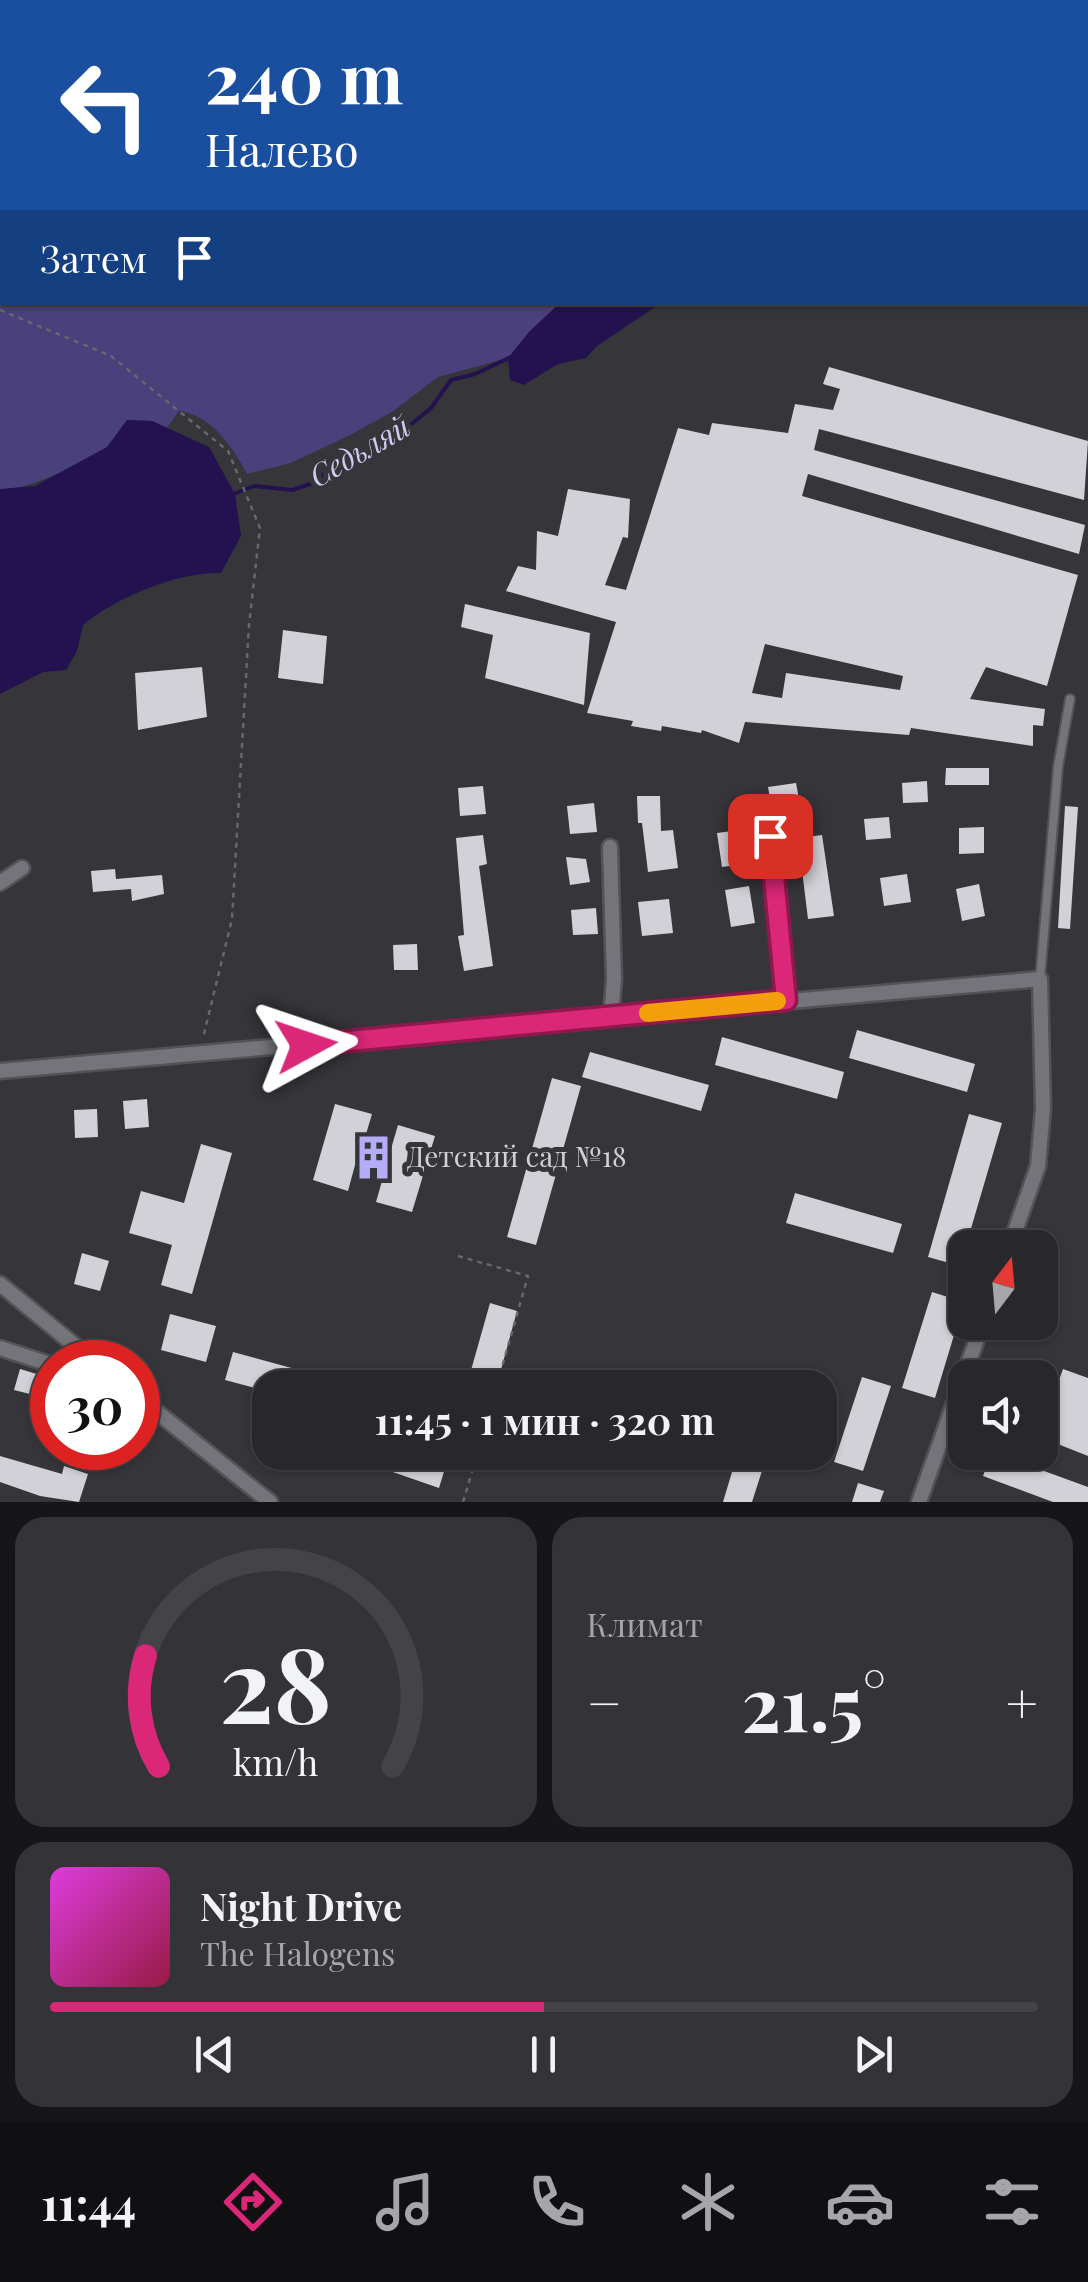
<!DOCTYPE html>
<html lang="ru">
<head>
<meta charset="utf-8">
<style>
  :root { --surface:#28282c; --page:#343438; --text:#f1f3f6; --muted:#a5a6a9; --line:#444448; --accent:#db2777 }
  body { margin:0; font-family:"Playfair Display",serif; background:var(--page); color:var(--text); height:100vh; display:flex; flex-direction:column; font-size:38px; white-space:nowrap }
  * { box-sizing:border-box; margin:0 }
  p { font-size:32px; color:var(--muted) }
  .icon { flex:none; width:55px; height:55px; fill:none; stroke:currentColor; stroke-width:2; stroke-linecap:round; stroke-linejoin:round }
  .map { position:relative; height:1502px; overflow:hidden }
  .details { display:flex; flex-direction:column; gap:15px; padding:15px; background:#161618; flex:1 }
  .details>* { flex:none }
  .guide { position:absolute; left:0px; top:0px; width:1090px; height:305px; box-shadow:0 2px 8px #0004,0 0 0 2px var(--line); background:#1a4fa0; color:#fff; overflow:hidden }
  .needle { width:65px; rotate:16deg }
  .tools { position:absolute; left:948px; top:1230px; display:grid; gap:20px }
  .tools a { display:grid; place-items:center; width:110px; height:110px; border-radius:20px; background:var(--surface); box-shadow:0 2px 8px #0004,0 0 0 2px var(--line); font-size:50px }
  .speed { position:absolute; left:30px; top:1340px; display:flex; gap:20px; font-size:50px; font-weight:700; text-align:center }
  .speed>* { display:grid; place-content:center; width:130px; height:130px; border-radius:50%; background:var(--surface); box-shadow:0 2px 8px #0004,0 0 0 2px var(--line); line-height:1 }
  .speed .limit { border:15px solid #d22; background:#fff; color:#111 }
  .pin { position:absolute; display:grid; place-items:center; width:85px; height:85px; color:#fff; margin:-42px; border-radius:20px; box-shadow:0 5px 15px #0006 }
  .me { position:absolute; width:110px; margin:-55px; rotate:85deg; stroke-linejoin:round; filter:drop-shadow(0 0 8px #0008) }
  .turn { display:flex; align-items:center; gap:35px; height:210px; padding:0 40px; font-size:45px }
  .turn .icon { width:130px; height:130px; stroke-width:2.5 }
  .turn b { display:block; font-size:70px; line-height:85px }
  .then { display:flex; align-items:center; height:95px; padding:0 40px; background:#0003; gap:20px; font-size:38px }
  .big { font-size:75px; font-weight:700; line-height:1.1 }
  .details .card { flex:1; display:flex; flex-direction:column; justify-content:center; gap:15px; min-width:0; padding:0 35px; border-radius:30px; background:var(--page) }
  .details .dial { align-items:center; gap:0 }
  .dial svg { height:260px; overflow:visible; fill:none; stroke:var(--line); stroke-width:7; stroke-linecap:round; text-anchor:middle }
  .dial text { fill:var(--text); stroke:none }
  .song { display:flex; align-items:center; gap:30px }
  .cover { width:120px; height:120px; border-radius:15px; background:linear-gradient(135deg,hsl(300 70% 55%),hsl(340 70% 35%)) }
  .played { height:10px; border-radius:5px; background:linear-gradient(90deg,var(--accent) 50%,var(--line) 50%) }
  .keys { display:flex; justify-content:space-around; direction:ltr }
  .heat { display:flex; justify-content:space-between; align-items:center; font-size:55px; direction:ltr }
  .details .tiles { flex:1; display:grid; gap:15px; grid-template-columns:1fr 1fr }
  .card:last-child { grid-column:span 2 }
  .trip { position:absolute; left:252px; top:1370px; width:585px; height:100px; border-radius:30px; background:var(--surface); box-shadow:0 2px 8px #0004,0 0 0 2px var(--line); font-weight:700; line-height:100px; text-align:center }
  .tab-bar { display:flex; height:160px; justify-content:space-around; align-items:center; background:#101012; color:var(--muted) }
  .tab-bar .icon { width:70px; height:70px }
  .tab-bar .selected { color:var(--accent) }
  .tab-bar b { font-size:45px; color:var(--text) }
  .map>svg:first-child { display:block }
  .green { fill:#4a407c }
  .water { fill:#23124f }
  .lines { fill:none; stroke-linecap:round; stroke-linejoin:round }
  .stream { stroke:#23124f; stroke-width:4 }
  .building { fill:#d1d1d7; fill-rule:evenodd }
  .service-casing { stroke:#525257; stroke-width:12 }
  .minor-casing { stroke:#525257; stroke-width:19 }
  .path { stroke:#67676c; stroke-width:2.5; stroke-dasharray:5 5; stroke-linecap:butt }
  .service { stroke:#75747a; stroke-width:8 }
  .minor { stroke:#75747a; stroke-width:14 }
  .route-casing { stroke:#8e194d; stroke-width:25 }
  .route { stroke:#db2777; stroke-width:18 }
  .slow { stroke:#f59e0b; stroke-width:18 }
  .labels { text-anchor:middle; stroke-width:10; stroke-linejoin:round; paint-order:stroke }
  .poi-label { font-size:28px; fill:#d1d1d5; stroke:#35353a; text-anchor:start }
  .water-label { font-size:30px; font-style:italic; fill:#cfccf3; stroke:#35353a }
</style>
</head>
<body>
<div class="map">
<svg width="1088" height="1502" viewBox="0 0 1088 1502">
  <rect width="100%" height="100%" fill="#35353a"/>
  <path class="green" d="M0,0H1088V90V2H2V302L561,303L530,331L508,358L438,377L392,412L350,435L291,463L247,474C233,447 211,415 179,411L167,428L152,421L127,420C121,428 115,439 108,446C91,461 22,493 0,489Z"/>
  <path class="water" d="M561,302H661V303L597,346L586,358L558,364L524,385L510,380L508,358L530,331Z
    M127,420L152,421L209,447L235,494L241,536L221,573C180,571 114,598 83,625L77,651L66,670L43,672L0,694V489L35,486L107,447Z"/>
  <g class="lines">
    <path class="stream" d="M231,495L254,486L292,490L313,483L338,463L404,430L431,408L451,380L475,374L511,357"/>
  </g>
  <path class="building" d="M829,367L1088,441L1084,500L819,429L814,450L1085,525L1079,554L808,474L802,496L1078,575L1047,686L986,667L970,699L1045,709L1043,726L1033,725V746L911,728L909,735L745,722L739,743L702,730L701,733L662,726L661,731L631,726L633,721L587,713L616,622L506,591L518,566L536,570L537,531L558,536L568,489L630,499L628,538L623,537L605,585L626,590L678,428L709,435L712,423L788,433L795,404L833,410L840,389L823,384ZM765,644L903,676L900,690L786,673L782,698L752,693Z
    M465,604L590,633L584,705L485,678L493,635L461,627Z
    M283,630L327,636L323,684L278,678Z
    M202,667L207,717L138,730L135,673Z
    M946,768H989V785H945Z
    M927,781L928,802L903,803L902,783Z
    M796,783L801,810L773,815L768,787Z
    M483,786L486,814L460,816L458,788Z
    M637,796H660L661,831L673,830L678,868L648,872L642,823H638Z
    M594,803L597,832L570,834L567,806Z
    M1065,806L1078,807L1070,929L1058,928Z
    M889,817L891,838L866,840L864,819Z
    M984,827V853L959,854V828Z
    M740,830L745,864L722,867L717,833Z
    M483,835L487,864L479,866L493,966L464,971L458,936L464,935L456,838Z
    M822,835L834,916L808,919L798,838Z
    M566,857L586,859L590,882L570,885Z
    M115,869L116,879L162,875L164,894L132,901L131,889L93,892L91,871Z
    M907,874L911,902L884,906L880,878Z
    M979,884L985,916L962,921L956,889Z
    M749,886L755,923L731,927L725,890Z
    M669,899L673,933L642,936L638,902Z
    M596,908L598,934L573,935L571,910Z
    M417,944L418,970H394L393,945Z
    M857,1030L975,1064L967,1092L849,1058Z
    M722,1037L844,1072L837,1099L715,1065Z
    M590,1052L709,1085L701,1111L582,1077Z
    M552,1078L581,1086L536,1245L507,1237Z
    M147,1099L149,1127L125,1129L123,1101Z
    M335,1104L372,1114L364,1141L391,1149L398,1125L435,1136L412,1212L376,1202L384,1174L355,1165L348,1191L313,1180Z
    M97,1109L98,1137L75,1138L74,1110Z
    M969,1114L1002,1123L960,1266L928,1257Z
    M201,1144L232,1153L192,1294L161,1285L172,1245L129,1233L141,1191L184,1203Z
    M795,1193L902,1224L893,1253L786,1223Z
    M82,1253L109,1261L100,1291L74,1284Z
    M932,1292L964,1302L935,1398L902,1388Z
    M490,1303L517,1311L496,1388H466Z
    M170,1314L216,1326L206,1362L161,1350Z
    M233,1352L317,1375L313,1388H270V1392L225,1380Z
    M20,1369L40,1375L34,1395L14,1390Z
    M1063,1369L1088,1378V1456L1040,1437V1403L1049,1408Z
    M862,1377L891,1386L863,1471L834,1462Z
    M335,1452H409L435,1461L436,1452H450L439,1488Z
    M738,1452H768L752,1502H723Z
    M992,1452L1088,1487V1502H1053L983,1476Z
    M0,1456L62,1474L64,1466L88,1474L79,1502L40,1496L0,1482Z
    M858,1483L884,1491L880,1502H852Z"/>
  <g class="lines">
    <defs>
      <path id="service" d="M1040,979L1058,767L1070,699"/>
      <path id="minor" d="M770,836L786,1000
        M610,847L614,979L611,1017
        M0,883L22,868
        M0,1071L1040,979L1043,1108L1038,1166L1009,1248
        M0,1284L95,1362
        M0,1348L52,1365
        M138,1397L270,1502
        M919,1502L983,1322"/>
    </defs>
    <use href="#service" class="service-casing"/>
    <use href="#minor" class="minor-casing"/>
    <path class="path" d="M0,310L111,356L228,451L260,528L249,625L232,919L203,1038
      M458,1256L528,1276L496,1388
      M463,1502L478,1452"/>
    <use href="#service" class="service"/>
    <use href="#minor" class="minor"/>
  </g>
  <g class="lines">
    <defs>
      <path id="route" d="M306,1045L786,1000L770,836"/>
    </defs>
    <use href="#route" class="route-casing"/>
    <use href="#route" class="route"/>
    <path class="slow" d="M648,1013L777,1001"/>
  </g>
  <defs>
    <symbol id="building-bare" viewBox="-9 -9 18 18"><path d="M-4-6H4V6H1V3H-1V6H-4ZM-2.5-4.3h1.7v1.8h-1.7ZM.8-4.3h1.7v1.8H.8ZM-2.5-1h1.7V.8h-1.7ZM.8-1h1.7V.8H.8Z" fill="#b5acf8" stroke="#35353a" stroke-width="2.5" paint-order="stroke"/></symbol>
  </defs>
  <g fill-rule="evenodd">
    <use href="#building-bare" x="342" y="1126" width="63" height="63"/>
  </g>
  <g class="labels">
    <g class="poi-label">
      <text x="407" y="1167">Детский сад №18</text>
    </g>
    <g class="water-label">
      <text transform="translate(360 452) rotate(-30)" y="10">Седьляй</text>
    </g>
  </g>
</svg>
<div class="tools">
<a><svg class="needle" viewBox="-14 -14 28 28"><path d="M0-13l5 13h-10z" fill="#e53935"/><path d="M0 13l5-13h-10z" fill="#a5a6a9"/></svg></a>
<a><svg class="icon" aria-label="sound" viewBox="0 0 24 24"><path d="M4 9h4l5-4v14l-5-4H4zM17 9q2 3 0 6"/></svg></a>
</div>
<div class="speed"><div class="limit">30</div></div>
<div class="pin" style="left:770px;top:836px;background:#d93025"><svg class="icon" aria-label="arrive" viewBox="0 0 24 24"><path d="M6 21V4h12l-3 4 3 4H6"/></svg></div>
<svg class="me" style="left:306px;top:1045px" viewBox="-20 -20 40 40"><path d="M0-17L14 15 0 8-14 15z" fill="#db2777" stroke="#fff" stroke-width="4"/></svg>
<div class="trip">11:45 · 1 мин · 320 m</div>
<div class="guide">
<div class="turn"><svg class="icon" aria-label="left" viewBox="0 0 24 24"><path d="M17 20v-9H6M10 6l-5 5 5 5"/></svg><div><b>240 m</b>Налево</div></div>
<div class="then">Затем<svg class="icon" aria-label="arrive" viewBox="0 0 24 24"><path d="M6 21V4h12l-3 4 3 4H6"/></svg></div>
</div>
</div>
<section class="details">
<div class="tiles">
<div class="card dial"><svg viewBox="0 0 100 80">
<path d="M14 69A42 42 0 1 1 86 69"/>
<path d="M14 69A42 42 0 0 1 10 35" stroke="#db2777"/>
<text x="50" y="56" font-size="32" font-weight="700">28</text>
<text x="50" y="72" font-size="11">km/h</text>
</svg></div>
<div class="card"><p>Климат</p>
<div class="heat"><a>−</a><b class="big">21.5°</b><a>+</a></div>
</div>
<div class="card">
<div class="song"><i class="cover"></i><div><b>Night Drive</b><p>The Halogens</p></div></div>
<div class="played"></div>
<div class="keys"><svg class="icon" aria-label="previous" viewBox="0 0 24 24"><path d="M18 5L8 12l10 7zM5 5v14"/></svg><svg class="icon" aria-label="pause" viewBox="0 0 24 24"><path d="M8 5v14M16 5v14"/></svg><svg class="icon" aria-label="next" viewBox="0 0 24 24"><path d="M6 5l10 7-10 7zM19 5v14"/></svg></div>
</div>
</div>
</section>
<nav class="tab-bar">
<b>11:44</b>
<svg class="icon selected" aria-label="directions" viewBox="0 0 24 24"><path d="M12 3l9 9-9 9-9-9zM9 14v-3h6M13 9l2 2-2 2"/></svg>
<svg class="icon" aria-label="music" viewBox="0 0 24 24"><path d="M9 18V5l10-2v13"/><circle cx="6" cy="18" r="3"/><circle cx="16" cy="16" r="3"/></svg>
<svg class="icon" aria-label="phone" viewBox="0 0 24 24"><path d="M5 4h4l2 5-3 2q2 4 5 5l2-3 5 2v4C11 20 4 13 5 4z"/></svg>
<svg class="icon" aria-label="climate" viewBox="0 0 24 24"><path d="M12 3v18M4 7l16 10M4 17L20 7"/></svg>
<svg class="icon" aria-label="car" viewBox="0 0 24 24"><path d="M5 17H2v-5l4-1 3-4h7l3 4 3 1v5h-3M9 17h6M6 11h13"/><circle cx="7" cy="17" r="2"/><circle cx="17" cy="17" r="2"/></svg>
<svg class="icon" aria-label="filters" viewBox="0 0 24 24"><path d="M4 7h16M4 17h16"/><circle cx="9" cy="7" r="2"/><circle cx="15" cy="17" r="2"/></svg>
</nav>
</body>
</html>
